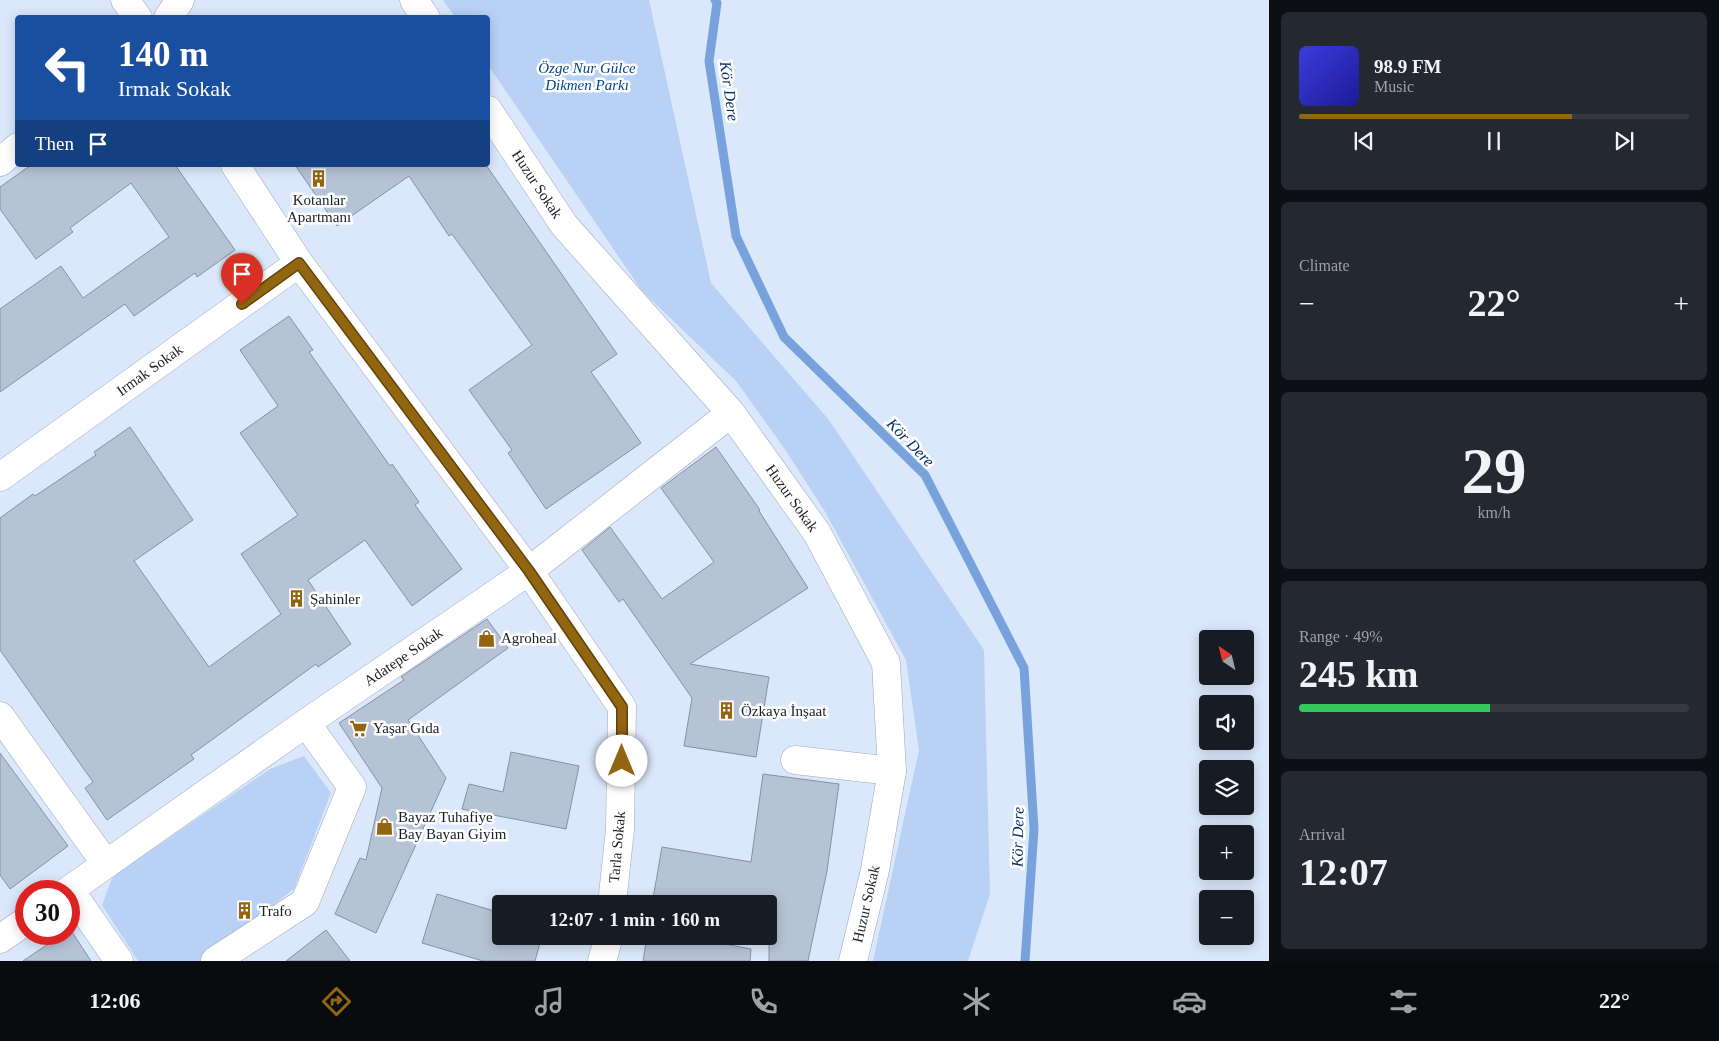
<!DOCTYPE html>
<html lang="en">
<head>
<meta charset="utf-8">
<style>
  :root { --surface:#171b24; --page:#242831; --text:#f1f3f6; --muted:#9ea1a6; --line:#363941; --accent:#926510 }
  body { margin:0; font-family:"Times New Roman",serif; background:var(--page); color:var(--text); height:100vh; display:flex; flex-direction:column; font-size:19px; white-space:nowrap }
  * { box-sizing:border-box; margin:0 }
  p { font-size:16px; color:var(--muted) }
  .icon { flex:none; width:28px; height:28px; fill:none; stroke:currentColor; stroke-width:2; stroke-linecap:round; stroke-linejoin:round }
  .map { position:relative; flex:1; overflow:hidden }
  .details { display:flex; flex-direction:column; gap:12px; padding:12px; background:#0d0f14; width:450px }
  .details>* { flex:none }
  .guide { position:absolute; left:15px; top:15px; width:475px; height:152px; border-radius:5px; box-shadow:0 2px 12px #0003; background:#1a4fa0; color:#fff; overflow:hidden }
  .needle { width:32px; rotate:325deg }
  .tools { position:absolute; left:1199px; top:630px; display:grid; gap:10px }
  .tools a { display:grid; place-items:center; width:55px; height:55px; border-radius:5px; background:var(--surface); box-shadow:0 2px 12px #0003; font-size:25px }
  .speed { position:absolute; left:15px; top:880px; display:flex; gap:10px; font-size:25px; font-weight:700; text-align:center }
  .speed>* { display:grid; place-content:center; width:65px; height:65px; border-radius:50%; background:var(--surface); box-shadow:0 2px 12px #0003; line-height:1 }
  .speed .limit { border:8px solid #d22; background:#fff; color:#111 }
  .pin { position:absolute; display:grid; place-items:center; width:42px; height:42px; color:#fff; margin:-51px -21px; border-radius:50% 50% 50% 0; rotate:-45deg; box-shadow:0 0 5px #0007 }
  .pin .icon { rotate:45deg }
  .me { position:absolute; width:55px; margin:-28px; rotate:0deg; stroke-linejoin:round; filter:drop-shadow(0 0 4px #0008) }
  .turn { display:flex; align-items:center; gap:18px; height:105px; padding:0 20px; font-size:22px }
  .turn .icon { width:65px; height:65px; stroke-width:2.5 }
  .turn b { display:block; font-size:35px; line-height:42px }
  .then { display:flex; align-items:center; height:48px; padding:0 20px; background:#0003; gap:10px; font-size:19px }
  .big { font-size:38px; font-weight:700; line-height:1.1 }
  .details .widget { flex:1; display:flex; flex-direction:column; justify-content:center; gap:8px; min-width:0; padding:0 18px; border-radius:8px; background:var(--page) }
  .details .dial { align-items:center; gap:0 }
  .dial b { font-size:65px; line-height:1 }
  .song { display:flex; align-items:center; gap:15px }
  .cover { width:60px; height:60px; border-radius:8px; background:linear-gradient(135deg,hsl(240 70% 55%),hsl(240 70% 35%)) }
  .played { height:5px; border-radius:2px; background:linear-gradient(90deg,var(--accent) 70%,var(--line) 70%) }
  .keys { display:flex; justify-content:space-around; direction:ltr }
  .heat { display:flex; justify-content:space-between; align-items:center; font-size:28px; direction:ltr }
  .charge { height:8px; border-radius:4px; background:linear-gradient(90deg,#34c759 49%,var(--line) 0) }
  .trip { position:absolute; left:492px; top:895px; width:285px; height:50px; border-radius:5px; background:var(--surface); box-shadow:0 2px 12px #0003; font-weight:700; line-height:50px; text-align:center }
  .tab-bar { display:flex; height:80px; justify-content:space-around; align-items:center; background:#090b0e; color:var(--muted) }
  .tab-bar .icon { width:35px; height:35px }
  .tab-bar .selected { color:var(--accent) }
  .tab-bar b { font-size:22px; color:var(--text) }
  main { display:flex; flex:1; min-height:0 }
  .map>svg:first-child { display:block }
  .green { fill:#b8d1f4 }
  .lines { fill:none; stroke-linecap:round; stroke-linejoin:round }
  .stream { stroke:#78a2db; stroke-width:9 }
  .building { fill:#b6c3d5; stroke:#8692a3 }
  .minor-casing { stroke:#9ca8ba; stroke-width:29 }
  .minor { stroke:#fff; stroke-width:28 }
  .route-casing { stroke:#5f420a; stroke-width:12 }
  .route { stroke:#926510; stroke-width:9 }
  .labels { text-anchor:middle; stroke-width:5; stroke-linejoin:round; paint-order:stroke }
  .park-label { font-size:15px; font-style:italic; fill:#074285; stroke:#fff }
  .street-label { font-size:15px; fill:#191e24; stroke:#fff }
  .poi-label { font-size:15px; fill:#191e24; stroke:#fff; text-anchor:start }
  .water-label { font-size:16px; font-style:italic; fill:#083266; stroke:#fff }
</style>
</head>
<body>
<main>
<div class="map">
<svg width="1269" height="961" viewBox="0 0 1269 961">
  <rect width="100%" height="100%" fill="#dbe8fb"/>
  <path class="green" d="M443,0H649L711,283L829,420L984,650L990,894L968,961H873L919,750L906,660L824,510L784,448L736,381L642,291L488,65V18L455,17Z
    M304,756L331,793L294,889L202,961H138L102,905L113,876L270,769Z"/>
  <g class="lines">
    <path class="stream" d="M715,0L717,3L709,61L736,236L784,337L925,475L1024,668L1034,829L1025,961"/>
  </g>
  <path class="building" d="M31,165H175L235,250L197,277L195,273L134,316L125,304L0,392V309L61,266L83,298L169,237L131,183L70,228L73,232L36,259L0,209V187Z
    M295,165H486L617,354L591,372L641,443L546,509L508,453L512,450L469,390L532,345L452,234L449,236L409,176L337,226Z
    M289,316L313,350L309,352L390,466L392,464L419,502L415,505L462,569L412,606L365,540L308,580L351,644L318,667L316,664L191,755L194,759L107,820L85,788L93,782L0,650V518L33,494L35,496L96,455L94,452L130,427L193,520L134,561L209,667L281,614L241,554L298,515L240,433L278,406L240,350Z
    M716,447L760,510L759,511L808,588L690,664L769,677L756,757L684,746L692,698L623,599L619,602L582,550L610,527L662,599L714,562L661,488Z
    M487,619L508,648L408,720L446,778L376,933L335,914L360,858L366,860L382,788L339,723L404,680L401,677Z
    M511,752L579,766L566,829L462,809L469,784L503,792Z
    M0,753L68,846L10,889L0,875Z
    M763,774L839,784L827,871L808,961H769V904H652L662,847L751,862Z
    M437,894L501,913V936H542L535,961H483L422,943Z
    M70,929L91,961H23L63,934H69Z
    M326,930L350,961H286Z
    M647,936H682L751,949L750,961H643Z"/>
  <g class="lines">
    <defs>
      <g id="minor">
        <path d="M125,0L138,18"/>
        <path d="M414,0L426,18"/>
        <path d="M168,18L180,0"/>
        <path id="s1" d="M488,110L564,225L731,413L817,533L886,663L892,771L875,870L853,961"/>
        <path d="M0,162L18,147"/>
        <path d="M235,165L299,263L529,571L622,707L620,829L612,904"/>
        <path id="s2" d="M0,477L299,263"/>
        <path d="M0,716L106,864"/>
        <path d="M795,760L892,771"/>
        <path d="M70,890L119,961"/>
        <path id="s3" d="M68,891L306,723L529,571L731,413"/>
        <path d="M0,939L26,921"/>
        <path d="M215,961L305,902L352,787L306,723"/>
        <path d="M602,961L609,936"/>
      </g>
    </defs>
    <use href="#minor" class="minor-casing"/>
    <use href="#minor" class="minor"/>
  </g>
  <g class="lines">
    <defs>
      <path id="route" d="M242,304L299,263L529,571L622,707V761"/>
    </defs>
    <use href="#route" class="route-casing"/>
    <use href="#route" class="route"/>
  </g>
  <defs>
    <symbol id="building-bare" viewBox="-9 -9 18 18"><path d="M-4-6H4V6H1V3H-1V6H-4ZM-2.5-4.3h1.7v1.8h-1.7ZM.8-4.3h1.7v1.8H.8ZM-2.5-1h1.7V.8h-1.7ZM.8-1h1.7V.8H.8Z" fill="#926510" stroke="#fff" stroke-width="2.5" paint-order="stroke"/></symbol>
    <symbol id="shop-bare" viewBox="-9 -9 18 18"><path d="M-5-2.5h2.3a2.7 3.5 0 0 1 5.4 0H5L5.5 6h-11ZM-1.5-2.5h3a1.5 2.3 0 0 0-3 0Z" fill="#926510" stroke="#fff" stroke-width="2.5" paint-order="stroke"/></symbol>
    <symbol id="supermarket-bare" viewBox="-9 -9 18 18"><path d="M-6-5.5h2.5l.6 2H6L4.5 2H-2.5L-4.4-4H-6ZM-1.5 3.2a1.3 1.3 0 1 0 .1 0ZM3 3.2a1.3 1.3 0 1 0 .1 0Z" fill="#926510" stroke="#fff" stroke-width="2.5" paint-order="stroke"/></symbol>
  </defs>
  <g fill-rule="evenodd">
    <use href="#building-bare" x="306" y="166" width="25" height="25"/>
    <use href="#building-bare" x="284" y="586" width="25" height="25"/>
    <use href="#shop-bare" x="474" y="626" width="25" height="25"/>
    <use href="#building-bare" x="714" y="698" width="25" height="25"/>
    <use href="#supermarket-bare" x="346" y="716" width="25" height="25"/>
    <use href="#shop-bare" x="372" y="814" width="25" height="25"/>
    <use href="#building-bare" x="232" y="898" width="25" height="25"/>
  </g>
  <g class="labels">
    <g class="park-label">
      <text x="587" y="73">Özge Nur Gülce<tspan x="587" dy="17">Dikmen Parkı</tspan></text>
    </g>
    <g class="street-label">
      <text dy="5" stroke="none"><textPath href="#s1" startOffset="89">Huzur Sokak</textPath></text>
      <text dy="5" stroke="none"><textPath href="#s2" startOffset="184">Irmak Sokak</textPath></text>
      <text dy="5" stroke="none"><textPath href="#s1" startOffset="494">Huzur Sokak</textPath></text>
      <text dy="5" stroke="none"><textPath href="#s3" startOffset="409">Adatepe Sokak</textPath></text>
      <text transform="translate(617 847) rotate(-85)" y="5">Tarla Sokak</text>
      <text transform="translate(866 904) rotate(-77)" y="5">Huzur Sokak</text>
    </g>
    <g class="poi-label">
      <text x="319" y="205" text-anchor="middle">Kotanlar<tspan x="319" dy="17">Apartmanı</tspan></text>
      <text x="310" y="604">Şahinler</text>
      <text x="501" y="643">Agroheal</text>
      <text x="741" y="716">Özkaya İnşaat</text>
      <text x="373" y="733">Yaşar Gıda</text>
      <text x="398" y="822">Bayaz Tuhafiye<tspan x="398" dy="17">Bay Bayan Giyim</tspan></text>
      <text x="259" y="916">Trafo</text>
    </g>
    <g class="water-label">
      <text transform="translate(730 91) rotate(82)" y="6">Kör Dere</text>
      <text transform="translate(911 442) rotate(46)" y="6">Kör Dere</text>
      <text transform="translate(1017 837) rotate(-89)" y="6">Kör Dere</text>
    </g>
  </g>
</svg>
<div class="tools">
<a><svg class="needle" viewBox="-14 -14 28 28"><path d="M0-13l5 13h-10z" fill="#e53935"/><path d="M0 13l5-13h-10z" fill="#9ea1a6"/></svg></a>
<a><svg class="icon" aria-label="sound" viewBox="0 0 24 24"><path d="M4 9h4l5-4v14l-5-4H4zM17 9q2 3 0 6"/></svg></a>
<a><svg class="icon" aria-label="layers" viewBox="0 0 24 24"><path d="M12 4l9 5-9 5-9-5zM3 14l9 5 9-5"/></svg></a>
<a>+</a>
<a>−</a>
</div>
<div class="speed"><div class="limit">30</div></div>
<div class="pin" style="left:242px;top:304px;background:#d93025"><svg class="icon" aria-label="arrive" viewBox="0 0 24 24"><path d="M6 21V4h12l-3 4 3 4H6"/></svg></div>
<svg class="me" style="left:622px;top:761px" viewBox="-20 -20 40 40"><circle r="19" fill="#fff"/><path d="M0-13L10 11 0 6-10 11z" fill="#926510"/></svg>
<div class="trip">12:07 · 1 min · 160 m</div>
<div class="guide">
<div class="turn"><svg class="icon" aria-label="left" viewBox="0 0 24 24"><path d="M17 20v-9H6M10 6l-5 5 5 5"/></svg><div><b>140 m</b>Irmak Sokak</div></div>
<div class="then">Then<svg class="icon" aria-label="arrive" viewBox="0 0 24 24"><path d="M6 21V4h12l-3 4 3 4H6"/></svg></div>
</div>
</div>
<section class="details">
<div class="widget">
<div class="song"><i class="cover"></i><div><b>98.9 FM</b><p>Music</p></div></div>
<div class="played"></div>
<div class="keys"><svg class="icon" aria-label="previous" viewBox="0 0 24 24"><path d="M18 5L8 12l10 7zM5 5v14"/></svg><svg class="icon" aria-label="pause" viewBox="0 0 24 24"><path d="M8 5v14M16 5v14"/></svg><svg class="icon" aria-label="next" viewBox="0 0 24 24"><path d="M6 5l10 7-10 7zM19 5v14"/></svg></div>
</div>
<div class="widget"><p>Climate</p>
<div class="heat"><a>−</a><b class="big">22°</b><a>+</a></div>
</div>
<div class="widget dial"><b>29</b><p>km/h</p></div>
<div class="widget"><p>Range · 49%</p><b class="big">245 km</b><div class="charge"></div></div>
<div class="widget"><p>Arrival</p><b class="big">12:07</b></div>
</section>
</main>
<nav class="tab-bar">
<b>12:06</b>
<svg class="icon selected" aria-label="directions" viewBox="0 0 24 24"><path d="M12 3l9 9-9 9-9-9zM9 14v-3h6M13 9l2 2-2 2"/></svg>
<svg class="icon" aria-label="music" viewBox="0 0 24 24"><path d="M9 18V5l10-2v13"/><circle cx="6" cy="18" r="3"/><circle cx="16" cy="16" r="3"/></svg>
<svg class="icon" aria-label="phone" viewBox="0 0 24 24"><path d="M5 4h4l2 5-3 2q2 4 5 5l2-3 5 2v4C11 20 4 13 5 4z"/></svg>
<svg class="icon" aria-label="climate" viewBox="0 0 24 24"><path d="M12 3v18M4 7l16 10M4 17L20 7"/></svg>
<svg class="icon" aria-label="car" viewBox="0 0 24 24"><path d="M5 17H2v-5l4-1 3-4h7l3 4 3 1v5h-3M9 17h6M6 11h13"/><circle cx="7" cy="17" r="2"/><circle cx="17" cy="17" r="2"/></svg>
<svg class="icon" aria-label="filters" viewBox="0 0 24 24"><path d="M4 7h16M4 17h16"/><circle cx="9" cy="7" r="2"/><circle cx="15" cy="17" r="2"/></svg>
<b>22°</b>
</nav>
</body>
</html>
